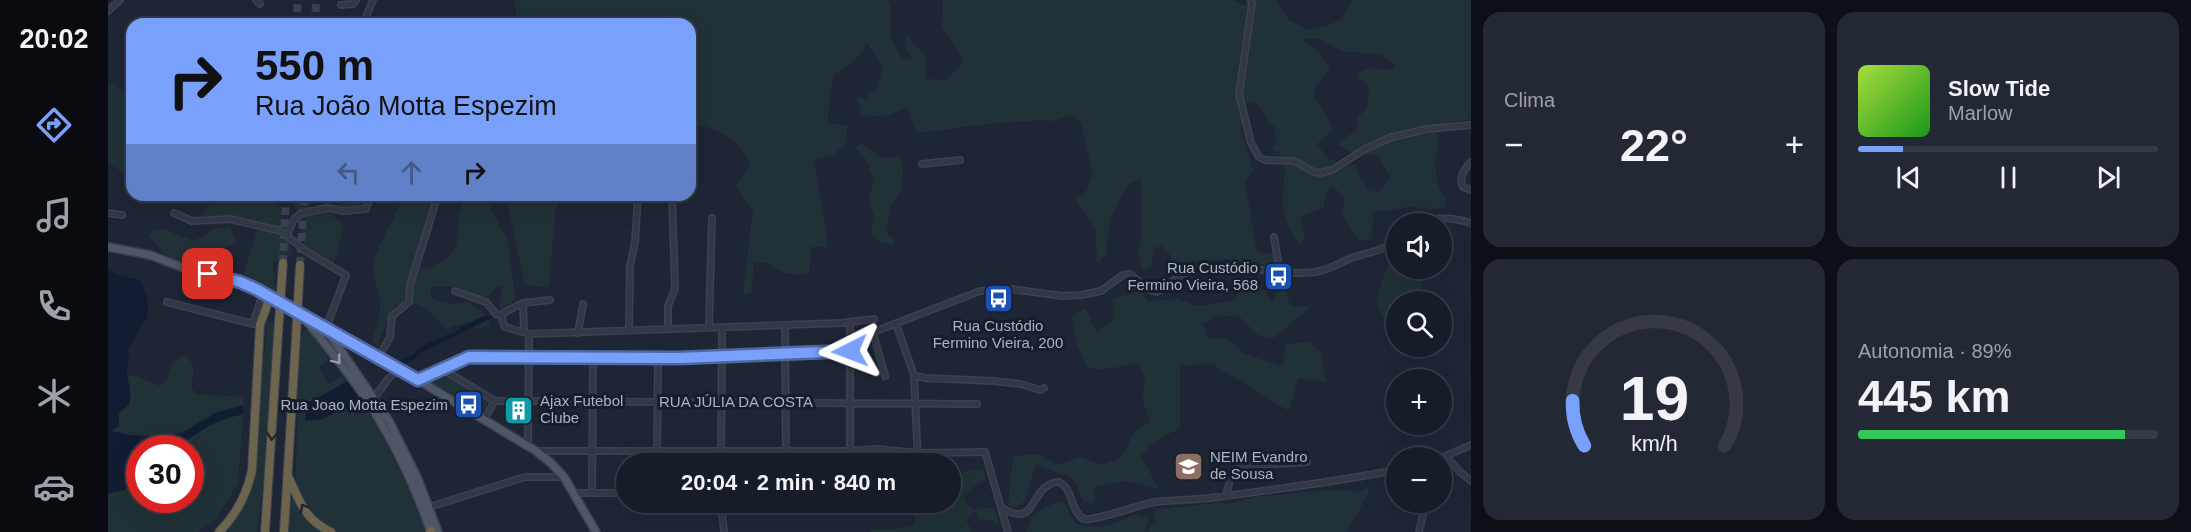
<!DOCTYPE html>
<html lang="pt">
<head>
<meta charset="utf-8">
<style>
  :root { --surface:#161c28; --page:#232934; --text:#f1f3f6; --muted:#9ea1a8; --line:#353a45; --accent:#79a0fb }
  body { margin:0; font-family:Arial,sans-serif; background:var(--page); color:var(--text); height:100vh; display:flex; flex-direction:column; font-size:22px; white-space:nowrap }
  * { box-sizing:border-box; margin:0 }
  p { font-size:20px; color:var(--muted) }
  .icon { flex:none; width:33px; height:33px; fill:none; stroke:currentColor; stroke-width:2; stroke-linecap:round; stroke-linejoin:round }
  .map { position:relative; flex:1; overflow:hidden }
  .drawer { display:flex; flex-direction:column; gap:12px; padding:12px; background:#0c0f16; width:720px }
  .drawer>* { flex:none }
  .guide { position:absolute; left:18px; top:18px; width:570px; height:183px; border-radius:18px; box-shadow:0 6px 24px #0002,0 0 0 2px var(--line); background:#79a0fb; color:#111; overflow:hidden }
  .fabs { position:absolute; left:1278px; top:213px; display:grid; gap:12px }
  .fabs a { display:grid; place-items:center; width:66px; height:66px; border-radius:50%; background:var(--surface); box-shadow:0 6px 24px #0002,0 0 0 2px var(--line); font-size:30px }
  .speed { position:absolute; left:18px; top:435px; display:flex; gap:12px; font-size:30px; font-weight:700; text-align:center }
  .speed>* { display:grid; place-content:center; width:78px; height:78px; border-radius:50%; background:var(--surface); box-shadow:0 6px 24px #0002,0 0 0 2px var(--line); line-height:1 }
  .speed .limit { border:9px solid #d22; background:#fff; color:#111 }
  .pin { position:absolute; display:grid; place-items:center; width:51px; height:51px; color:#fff; margin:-26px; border-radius:12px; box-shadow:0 3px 9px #0006 }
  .me { position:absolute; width:66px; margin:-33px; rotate:267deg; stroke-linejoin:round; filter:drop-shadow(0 0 4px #0008) }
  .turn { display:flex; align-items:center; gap:21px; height:126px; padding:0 30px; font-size:27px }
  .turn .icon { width:78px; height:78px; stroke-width:2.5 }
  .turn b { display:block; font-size:42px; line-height:51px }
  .lanes { display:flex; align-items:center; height:57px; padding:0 30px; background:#0003; justify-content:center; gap:30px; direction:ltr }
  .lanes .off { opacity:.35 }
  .big { font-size:45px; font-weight:800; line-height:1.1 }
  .drawer .widget { flex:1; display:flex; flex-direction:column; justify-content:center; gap:9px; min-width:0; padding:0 21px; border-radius:18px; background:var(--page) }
  .drawer .dial { align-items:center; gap:0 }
  .dial svg { height:156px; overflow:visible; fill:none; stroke:var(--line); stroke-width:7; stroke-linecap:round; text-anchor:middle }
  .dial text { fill:var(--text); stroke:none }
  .song { display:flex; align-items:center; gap:18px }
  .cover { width:72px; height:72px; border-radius:9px; background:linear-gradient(135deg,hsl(80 70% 55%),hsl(120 70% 35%)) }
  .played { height:6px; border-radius:3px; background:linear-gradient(90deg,var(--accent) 15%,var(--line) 15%) }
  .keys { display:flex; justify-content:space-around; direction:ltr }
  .heat { display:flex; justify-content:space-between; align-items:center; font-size:33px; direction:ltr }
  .charge { height:9px; border-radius:4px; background:linear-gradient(90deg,#34c759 89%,var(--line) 0) }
  .drawer .tiles { flex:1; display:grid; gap:12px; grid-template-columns:repeat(2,1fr) }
  .trip { position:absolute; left:508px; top:453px; width:345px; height:60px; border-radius:30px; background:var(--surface); box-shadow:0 6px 24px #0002,0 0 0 2px var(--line); font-weight:800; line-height:60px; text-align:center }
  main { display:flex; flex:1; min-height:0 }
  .tab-bar { display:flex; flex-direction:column; width:108px; justify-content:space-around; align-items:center; background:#090b10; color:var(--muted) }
  .tab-bar .icon { width:42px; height:42px }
  .tab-bar .active { color:var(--accent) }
  .tab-bar b { font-size:27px; color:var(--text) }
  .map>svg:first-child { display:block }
  .green { fill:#203237; fill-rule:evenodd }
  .water { fill:#121d33 }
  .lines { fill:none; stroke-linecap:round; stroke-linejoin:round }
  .highway-tunnel { stroke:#3a4252; stroke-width:8; stroke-dasharray:8 4; stroke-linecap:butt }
  .minor-casing { stroke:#3b4250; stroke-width:8 }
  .major-casing { stroke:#3b4250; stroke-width:10 }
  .highway-casing { stroke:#39404e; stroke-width:10 }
  .minor { stroke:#323846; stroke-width:5 }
  .major { stroke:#4f5767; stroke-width:7 }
  .highway { stroke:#6d644e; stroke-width:8 }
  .highway-bridge-casing { stroke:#39404e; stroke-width:10; stroke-linecap:butt }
  .highway-bridge { stroke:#6d644e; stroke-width:8 }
  .oneway { stroke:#949bad }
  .oneway2 { stroke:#20252e }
  .route-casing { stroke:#4f68a3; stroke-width:15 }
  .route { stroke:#79a0fb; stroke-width:10 }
  .labels { text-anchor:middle; stroke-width:6; stroke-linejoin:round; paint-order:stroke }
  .poi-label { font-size:15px; fill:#abb2c4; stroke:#171e2b; text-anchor:end }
  .street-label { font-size:15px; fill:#abb2c4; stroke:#171e2b }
</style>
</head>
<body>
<main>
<nav class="tab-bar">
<b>20:02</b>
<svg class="icon active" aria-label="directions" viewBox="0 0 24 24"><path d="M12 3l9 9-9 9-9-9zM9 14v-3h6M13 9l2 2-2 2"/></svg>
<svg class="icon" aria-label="music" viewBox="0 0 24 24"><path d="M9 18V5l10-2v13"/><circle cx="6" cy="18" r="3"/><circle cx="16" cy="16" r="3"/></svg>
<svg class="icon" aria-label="phone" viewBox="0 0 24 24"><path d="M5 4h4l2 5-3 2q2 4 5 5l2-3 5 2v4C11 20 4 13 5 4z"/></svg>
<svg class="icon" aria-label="climate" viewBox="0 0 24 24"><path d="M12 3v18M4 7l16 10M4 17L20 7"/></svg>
<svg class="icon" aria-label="car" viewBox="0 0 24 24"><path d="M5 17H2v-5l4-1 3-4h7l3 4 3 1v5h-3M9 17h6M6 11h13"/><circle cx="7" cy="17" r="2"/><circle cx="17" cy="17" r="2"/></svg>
</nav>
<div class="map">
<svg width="1363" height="532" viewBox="0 0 1363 532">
  <rect width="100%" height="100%" fill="#1e2636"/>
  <path class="green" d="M407,0H779L783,10L782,38L794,58L804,60L796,44L800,37L817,55L818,79L839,80L856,61L834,26L835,0H1124L1134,5L1152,0H1168L1181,20L1200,30L1216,27L1232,20L1245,0H1363V119L1328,125L1330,150L1327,163L1329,183L1337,198V208L1322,209L1303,207L1265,212L1264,239L1250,241L1235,216L1236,195L1224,187L1217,194L1216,208L1192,216L1197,237L1191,245C1183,232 1174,216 1175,200C1175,185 1178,172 1176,157L1164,148L1169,140L1166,126L1161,123L1149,102L1136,105L1133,129L1145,169L1137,183L1148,247L1151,252L1165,254L1168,267L1117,259L1069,263L1054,246L1046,248L1043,268L1035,270L1030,251L1033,237V180L1023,182C1002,212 1001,219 998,255L989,264L988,228L974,211L969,199L978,192L985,174L973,123L965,115L946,121L933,120L889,123L808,133L799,107L777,117L754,115L748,97L757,99L770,87L775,66L759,44L748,59L726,74L721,99L720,123L739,126V142L726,154L706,160L720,247H703L701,273C683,277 672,273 658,262L646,263L643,293L635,295L645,209L637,200L628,186L642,164C633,139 607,126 582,124V24H409ZM1211,38L1233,51L1273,55L1287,65L1283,70L1264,68L1248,74L1261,87L1259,107L1250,118L1247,131L1229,144L1243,152L1271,156L1282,178L1272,191L1263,192L1252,179L1247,165L1220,159L1209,144L1225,130C1220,114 1209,106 1205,90L1222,68L1210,52L1195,39Z
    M2,81L24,97V188L16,173L0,163V85Z
    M755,143C769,156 774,162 792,156L795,169L793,191L782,207L778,233L787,239L786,245L774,243L763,233L766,216L761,200L766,180L758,159L747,148Z
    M144,195H174L170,201L178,237L186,254L165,262L167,293L136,274L151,224L116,216L94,217L104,199H118L141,203Z
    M184,195H203L201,209L217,210L236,224L226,264L199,249L196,244Z
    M226,195H265L261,202L245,208L233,209Z
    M295,195H328L307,267L319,269L339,259L349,245L351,214L357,195H376L400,242L407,298L398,308L391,307L395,288L390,286L379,298L347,286L323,287V298L342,304L361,302L378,315L382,325L369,329L356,323L338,329C321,311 314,298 287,306L273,335L270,348L264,342C267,331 273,317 272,305C272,295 264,271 266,264C271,239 288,219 295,195Z
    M398,195H465L456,197L447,210L441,287L417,285Z
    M122,227L128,243L114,249L107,263L97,270L65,262L41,237L45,231L54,229L86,241L106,229Z
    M1288,250V268L1316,269L1317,272L1312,294L1307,301L1288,302V315L1275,317L1268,302L1282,257Z
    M1174,282L1183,307H1202L1166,338L1150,335L1130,315L1108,317L1095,324L1100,339L1118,338L1137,354L1175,367L1178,344L1201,342L1213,353L1218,382L1190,378L1181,411L1104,364L1072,366V428L1045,442L1033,456L1051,489L1019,481L986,487V504L975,501L966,479L928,464L917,501L906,508L900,505L905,456L931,454L950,465L972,457L995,465L1013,457L1028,430L1042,421L1035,400L1037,374L1029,364L991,370L978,366L969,343L964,317L977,308L989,333L1006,318L1004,299L1032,291L1040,301L1069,299L1089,306L1123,301L1134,289H1155L1164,303Z
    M166,322L156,474L149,532H115L134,509L146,480L154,362L157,350L158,326L159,323Z
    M197,330L203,332L221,359L211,367L220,384L234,376L238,382L198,404L215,419L252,399C279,440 299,483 317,529L316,532H228L205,518L189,489L188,474L191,339Z
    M77,355C89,365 85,374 83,388L89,394L135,397V405L107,413L77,431L58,437L21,435L3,431L11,424L10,414L22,386L19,375L28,376L52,386C67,376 57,361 77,355Z
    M335,372L381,401L373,413L361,403L320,382V378Z
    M135,414L130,483L121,499L105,521L88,532H0V493L12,491L31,484L32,500H82V448H68C88,432 109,420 135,414Z
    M843,464L846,466L847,475L867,469L876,471L878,482L874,481L855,495L859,506L867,509L886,507L891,523L889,526L885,520L872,519L867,512L858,520L864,532H761L762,530C780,527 789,532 806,524L808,505L807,503L843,502Z
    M1260,487V494L1239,532H1038L1044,524L1050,523L1046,518L1047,511L1052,509L1110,503L1120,504L1147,497L1209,491L1235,490L1251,493Z
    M183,493L192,513L212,532H181Z
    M948,502H955L967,523C991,532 1007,523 1029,514L1037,517L1041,522L1036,532H919C922,513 933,511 948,502Z"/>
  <path class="water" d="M0,269L13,276L32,280L39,297L40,316L31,330L25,342L19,349C24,363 18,364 19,374C20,387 25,391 21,405L11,413V426L3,431L21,435L58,437L77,431L107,413L135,405V414L112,420L100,426L68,448H32L31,484L12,491L0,493Z
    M378,315L386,317L310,354L307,359L296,365L290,361L304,355L319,343L350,331L353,327Z
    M240,381L250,395L248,397L249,400L215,419L197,421L198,404Z"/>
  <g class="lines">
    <path class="highway-tunnel" d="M188,24L190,0
      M207,24L208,0
      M175,263L178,195
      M192,265L196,195"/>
    <defs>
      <path id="minor" d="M148,0L152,4
        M1143,0L1144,4L1131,94L1143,143L1151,157L1157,160L1186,161L1206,172L1212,173L1224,170L1257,149L1284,137L1319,129L1363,125
        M233,5L245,4L248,0
        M0,11L12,0
        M255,24L265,0
        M1363,162C1356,169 1350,178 1355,187L1363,190
        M814,164L852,160
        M0,213L14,215
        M66,213L84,221L122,219L173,231L199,252L238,275L218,328
        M1314,224C1331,215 1345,218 1363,223
        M179,235L186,219L194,213L219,208L237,211L258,209L263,195
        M1166,237L1172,271
        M347,291L378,302L388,314L394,316
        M59,302L145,324L155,293
        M415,303L395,313L394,320L397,327L421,334L733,323L766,319
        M788,324L806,375L816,378L885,381L913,384L932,390L936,388
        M677,325L678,464
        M601,328L604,218
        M560,329V306L567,289L564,195
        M521,331L522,266L527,242L530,195
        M416,332L415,303L442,300
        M470,333L475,304
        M765,333L777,376
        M742,341L872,291L903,289L955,296L973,295L993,291L1015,275L1022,274L1042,290L1049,292C1063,285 1072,272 1088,269C1129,261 1168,277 1207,272C1222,270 1232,262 1246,257C1261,252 1275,251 1288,241
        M270,358L282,337L284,316L301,302L302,285L330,195
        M334,369L387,401L376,419
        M806,375L810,464
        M310,380L361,357L571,358L742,351
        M266,398L281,378L291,370
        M387,401L869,404
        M420,446L421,334
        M428,451H742L768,449L810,453L877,452L900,532
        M1338,456L1351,471L1363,481
        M1333,458L1363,445
        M549,464L550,358
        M613,464L614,328
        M742,464V322
        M1285,490L1288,492
        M465,493H519
        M484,493L485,358
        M1118,495L1123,476L1133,466L1199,462
        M613,502L616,532
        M1309,502L1317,506L1311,532
        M321,507L417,477H456
        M893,507C931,532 920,484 951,482C966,489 962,512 976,519C983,522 1034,504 1047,502C1065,500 1084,500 1102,498C1164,490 1227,482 1288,470"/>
      <path id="major" d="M0,247L42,255L76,268L132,282L155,293L310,380L428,451L443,463L456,477L488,532
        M197,319C217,344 238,369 256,396C284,437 306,484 323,532
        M219,330L281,421L310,479L330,532"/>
      <path id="highway" d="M180,476C192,502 196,519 223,532
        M111,532C129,514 139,495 144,470L152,325L162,297
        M157,532L170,335
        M176,532L188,337
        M322,532L323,531"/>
    </defs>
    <use href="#minor" class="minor-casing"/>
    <use href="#major" class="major-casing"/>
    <use href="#highway" class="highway-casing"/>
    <use href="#minor" class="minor"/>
    <use href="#major" class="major"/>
    <use href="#highway" class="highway"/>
    <defs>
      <path id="highway-bridge" d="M170,335L175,263
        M188,337L192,265"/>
    </defs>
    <use href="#highway-bridge" class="highway-bridge-casing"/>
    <use href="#highway-bridge" class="highway-bridge"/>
  </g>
  <defs><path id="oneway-chevron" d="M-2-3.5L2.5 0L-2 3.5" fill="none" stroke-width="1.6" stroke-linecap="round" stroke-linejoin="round" transform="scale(1.5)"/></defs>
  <use class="oneway" href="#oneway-chevron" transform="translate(229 360) rotate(52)"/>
  <g class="oneway2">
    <use href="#oneway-chevron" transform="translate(164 436) rotate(94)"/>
    <use href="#oneway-chevron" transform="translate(196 508) rotate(-120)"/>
  </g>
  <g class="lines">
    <defs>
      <path id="route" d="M100,274L132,282L148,289L310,380L361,357L571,358L742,351"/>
    </defs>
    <use href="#route" class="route-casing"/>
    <use href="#route" class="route"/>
  </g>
  <defs>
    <symbol id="bus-square" viewBox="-11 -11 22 22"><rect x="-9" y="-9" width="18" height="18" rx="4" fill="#1a4fb4" stroke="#171e2b"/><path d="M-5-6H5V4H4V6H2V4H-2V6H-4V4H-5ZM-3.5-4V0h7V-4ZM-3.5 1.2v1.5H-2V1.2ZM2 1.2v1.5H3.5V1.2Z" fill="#fff"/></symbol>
    <symbol id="building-square" viewBox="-11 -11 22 22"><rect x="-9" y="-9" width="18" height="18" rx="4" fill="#0f9aa8" stroke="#171e2b"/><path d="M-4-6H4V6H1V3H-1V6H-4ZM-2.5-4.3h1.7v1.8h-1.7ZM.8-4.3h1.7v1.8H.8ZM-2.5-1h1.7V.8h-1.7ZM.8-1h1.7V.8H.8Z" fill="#fff"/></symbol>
    <symbol id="school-square" viewBox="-11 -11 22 22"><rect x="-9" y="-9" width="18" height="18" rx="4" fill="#8d6e63" stroke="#171e2b"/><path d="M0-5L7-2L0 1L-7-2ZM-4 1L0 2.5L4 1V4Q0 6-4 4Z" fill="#fff"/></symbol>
  </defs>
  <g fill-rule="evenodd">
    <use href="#bus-square" x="1154" y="260" width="33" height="33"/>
    <use href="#bus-square" x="874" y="282" width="33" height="33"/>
    <use href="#bus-square" x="344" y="388" width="33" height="33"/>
    <use href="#building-square" x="394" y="394" width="33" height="33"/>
    <use href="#school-square" x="1064" y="450" width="33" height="33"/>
  </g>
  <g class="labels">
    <g class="poi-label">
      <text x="1150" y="273">Rua Custódio<tspan x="1150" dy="17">Fermino Vieira, 568</tspan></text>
      <text x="890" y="331" text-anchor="middle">Rua Custódio<tspan x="890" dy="17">Fermino Vieira, 200</tspan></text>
      <text x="432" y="406" text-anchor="start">Ajax Futebol<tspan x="432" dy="17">Clube</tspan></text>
      <text x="340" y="410">Rua Joao Motta Espezim</text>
      <text x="1102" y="462" text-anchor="start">NEIM Evandro<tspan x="1102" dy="17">de Sousa</tspan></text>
    </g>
    <g class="street-label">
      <text x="628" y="407">RUA JÚLIA DA COSTA</text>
    </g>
  </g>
</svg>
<div class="fabs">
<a><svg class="icon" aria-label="sound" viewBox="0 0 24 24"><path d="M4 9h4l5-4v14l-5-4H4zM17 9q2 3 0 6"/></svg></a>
<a><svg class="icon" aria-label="search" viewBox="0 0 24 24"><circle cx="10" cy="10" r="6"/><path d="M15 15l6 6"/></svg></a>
<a>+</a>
<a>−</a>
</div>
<div class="speed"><div class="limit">30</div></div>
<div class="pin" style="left:100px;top:274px;background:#d93025"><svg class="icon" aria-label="arrive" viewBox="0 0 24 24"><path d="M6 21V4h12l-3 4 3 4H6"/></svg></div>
<svg class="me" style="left:742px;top:351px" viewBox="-20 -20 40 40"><path d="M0-17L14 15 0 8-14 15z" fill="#79a0fb" stroke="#fff" stroke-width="4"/></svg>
<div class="trip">20:04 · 2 min · 840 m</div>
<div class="guide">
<div class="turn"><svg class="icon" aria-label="right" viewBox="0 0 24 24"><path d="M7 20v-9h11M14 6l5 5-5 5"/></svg><div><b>550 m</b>Rua João Motta Espezim</div></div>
<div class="lanes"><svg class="icon off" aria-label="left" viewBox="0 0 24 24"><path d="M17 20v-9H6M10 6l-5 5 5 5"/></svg><svg class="icon off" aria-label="ahead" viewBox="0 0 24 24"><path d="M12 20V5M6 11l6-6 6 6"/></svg><svg class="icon" aria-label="right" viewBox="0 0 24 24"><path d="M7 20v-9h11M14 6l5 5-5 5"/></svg></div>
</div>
</div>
<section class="drawer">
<div class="tiles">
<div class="widget"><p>Clima</p>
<div class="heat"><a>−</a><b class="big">22°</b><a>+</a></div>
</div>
<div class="widget">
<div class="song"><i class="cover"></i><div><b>Slow Tide</b><p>Marlow</p></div></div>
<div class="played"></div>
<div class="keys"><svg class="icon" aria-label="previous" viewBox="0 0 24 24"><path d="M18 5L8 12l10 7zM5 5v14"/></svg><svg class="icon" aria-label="pause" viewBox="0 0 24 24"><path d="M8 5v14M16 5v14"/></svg><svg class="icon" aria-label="next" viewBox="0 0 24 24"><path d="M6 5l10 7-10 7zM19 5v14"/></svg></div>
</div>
<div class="widget dial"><svg viewBox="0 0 100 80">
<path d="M14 69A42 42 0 1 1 86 69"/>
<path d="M14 69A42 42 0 0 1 8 46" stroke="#79a0fb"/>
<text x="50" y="56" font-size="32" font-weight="700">19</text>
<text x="50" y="72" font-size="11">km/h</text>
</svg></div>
<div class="widget"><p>Autonomia · 89%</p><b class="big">445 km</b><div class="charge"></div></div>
</div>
</section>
</main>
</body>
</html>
